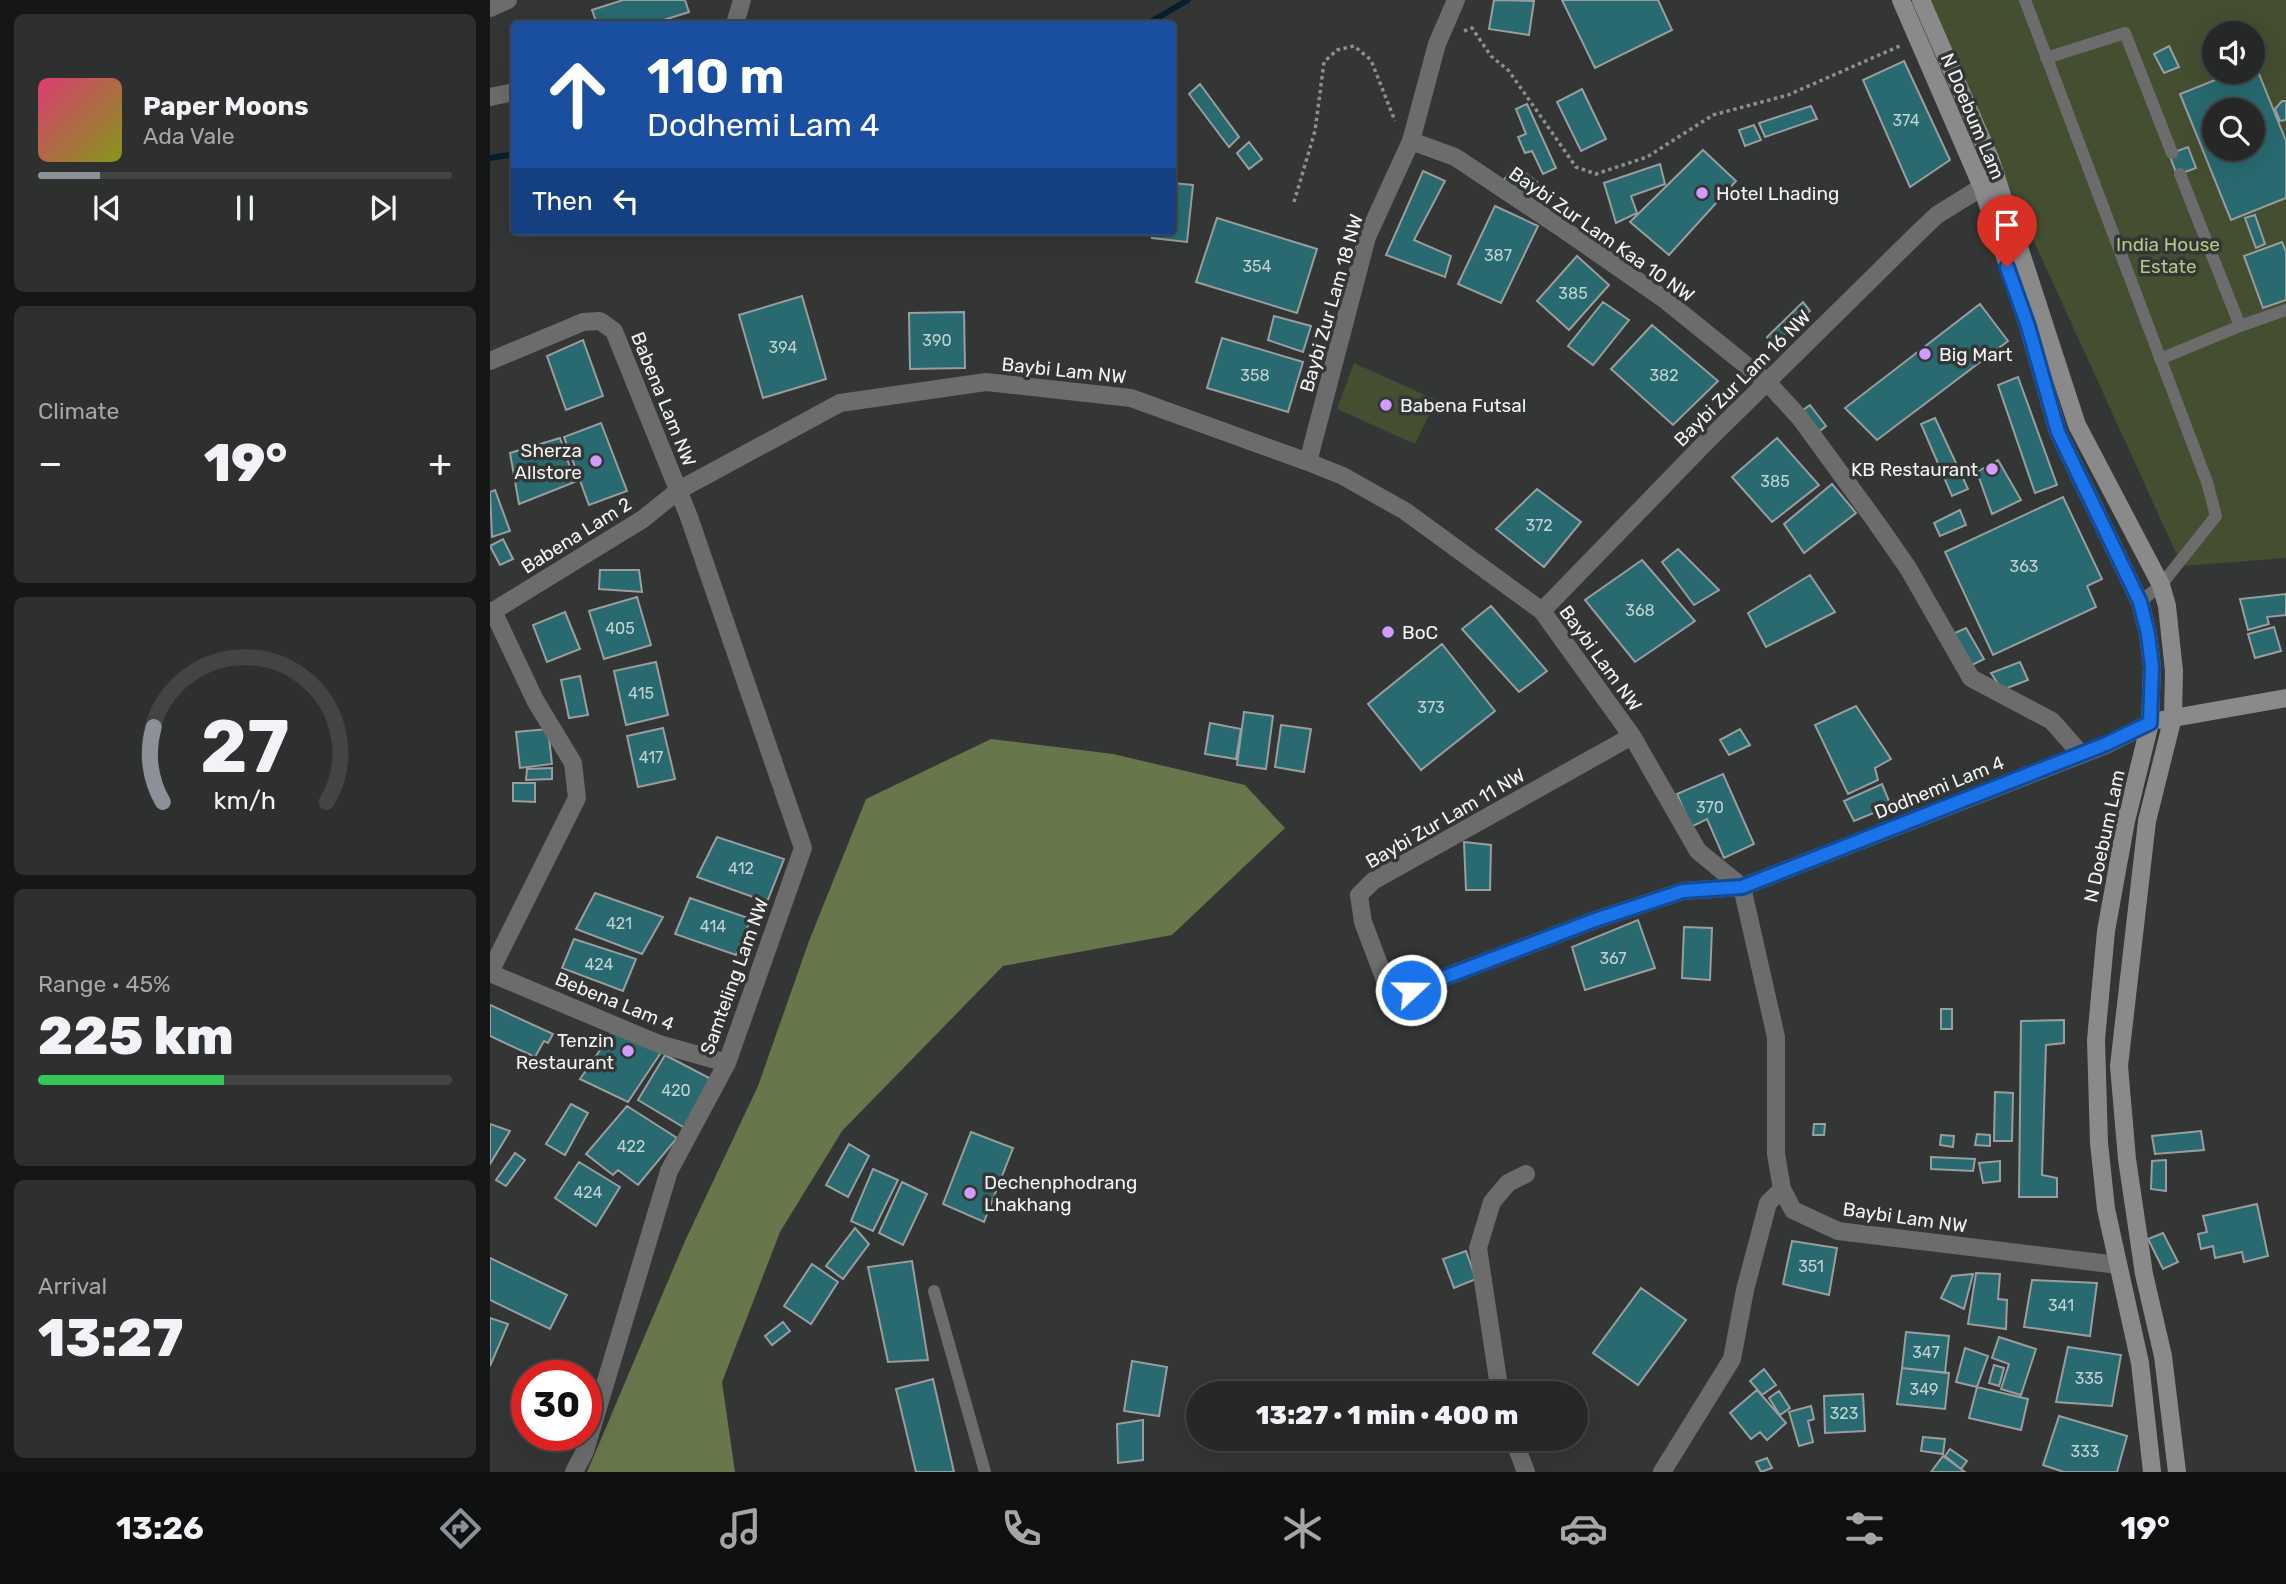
<!DOCTYPE html>
<html lang="en">
<head>
<meta charset="utf-8">
<style>
  :root { --surface:#262828; --page:#2e3030; --text:#f1f3f6; --muted:#a4a6a8; --line:#424445; --accent:#8c9099 }
  body { margin:0; font-family:Rubik,sans-serif; background:var(--page); color:var(--text); height:100vh; display:flex; flex-direction:column; font-size:26px; white-space:nowrap }
  * { box-sizing:border-box; margin:0 }
  p { font-size:23px; color:var(--muted) }
  .icon { flex:none; width:38px; height:38px; fill:none; stroke:currentColor; stroke-width:2; stroke-linecap:round; stroke-linejoin:round }
  .map { position:relative; flex:1; overflow:hidden }
  .sheet { display:flex; flex-direction:column; gap:14px; padding:14px; background:#151616; width:490px }
  .sheet>* { flex:none }
  .hud { position:absolute; left:21px; top:21px; width:665px; height:214px; border-radius:7px; box-shadow:0 7px 28px #0002,0 0 0 2px var(--line); background:#1a4fa0; color:#fff; overflow:hidden }
  .buttons { position:absolute; left:1712px; top:21px; display:grid; gap:14px }
  .buttons a { display:grid; place-items:center; width:63px; height:63px; border-radius:50%; background:var(--surface); box-shadow:0 7px 28px #0002,0 0 0 2px var(--line); font-size:35px }
  .speed { position:absolute; left:21px; top:1360px; display:flex; gap:14px; font-size:35px; font-weight:700; text-align:center }
  .speed>* { display:grid; place-content:center; width:91px; height:91px; border-radius:50%; background:var(--surface); box-shadow:0 7px 28px #0002,0 0 0 2px var(--line); line-height:1 }
  .speed .limit { border:10px solid #d22; background:#fff; color:#111 }
  .pin { position:absolute; display:grid; place-items:center; width:60px; height:60px; color:#fff; margin:-72px -30px; border-radius:50% 50% 50% 0; rotate:-45deg; box-shadow:0 0 7px #0007 }
  .pin .icon { rotate:45deg }
  .me { position:absolute; width:77px; margin:-38px; rotate:69deg; stroke-linejoin:round; filter:drop-shadow(0 0 5px #0008) }
  .turn { display:flex; align-items:center; gap:24px; height:147px; padding:0 21px; font-size:32px }
  .turn .icon { width:91px; height:91px; stroke-width:2.5 }
  .turn b { display:block; font-size:49px; line-height:60px }
  .then { display:flex; align-items:center; height:66px; padding:0 21px; background:#0003; gap:14px; font-size:26px }
  .big { font-size:52px; font-weight:800; line-height:1.1 }
  .sheet .widget { flex:1; display:flex; flex-direction:column; justify-content:center; gap:10px; min-width:0; padding:0 24px; border-radius:10px; background:var(--page) }
  .sheet .dial { align-items:center; gap:0 }
  .dial svg { height:182px; overflow:visible; fill:none; stroke:var(--line); stroke-width:7; stroke-linecap:round; text-anchor:middle }
  .dial text { fill:var(--text); stroke:none }
  .song { display:flex; align-items:center; gap:21px }
  .cover { width:84px; height:84px; border-radius:10px; background:linear-gradient(135deg,hsl(340 70% 55%),hsl(70 70% 35%)) }
  .played { height:7px; border-radius:4px; background:linear-gradient(90deg,var(--accent) 15%,var(--line) 15%) }
  .keys { display:flex; justify-content:space-around; direction:ltr }
  .heat { display:flex; justify-content:space-between; align-items:center; font-size:38px; direction:ltr }
  .charge { height:10px; border-radius:5px; background:linear-gradient(90deg,#34c759 45%,var(--line) 0) }
  .trip { position:absolute; left:696px; top:1381px; width:402px; height:70px; border-radius:35px; background:var(--surface); box-shadow:0 7px 28px #0002,0 0 0 2px var(--line); font-weight:800; line-height:70px; text-align:center }
  .menu { display:flex; height:112px; justify-content:space-around; align-items:center; background:#0f1010; color:var(--muted) }
  .menu .icon { width:49px; height:49px }
  .menu .current { color:var(--accent) }
  .menu b { font-size:32px; color:var(--text) }
  main { display:flex; flex:1; min-height:0 }
  .map>svg:first-child { display:block }
  .green { fill:#444f31; fill-rule:evenodd }
  .forest { fill:#67764b }
  .lines { fill:none; stroke-linecap:round; stroke-linejoin:round }
  .stream { stroke:#04202b; stroke-width:6 }
  .building { fill:#286a70; stroke:#999d9d; stroke-width:2; fill-rule:evenodd }
  .path { stroke:#8d8f8e; stroke-width:3.5; stroke-dasharray:3.5 3.5; stroke-linecap:butt }
  .lane { stroke:#6b6c6b; stroke-width:12 }
  .street { stroke:#6b6c6b; stroke-width:18 }
  .secondary { stroke:#898a89; stroke-width:18 }
  .route-casing { stroke:#114b97; stroke-width:18 }
  .route { stroke:#1a73e8; stroke-width:12 }
  .poi-dot { fill:#d29cfd; stroke:#333635; stroke-width:2.5 }
  .labels { text-anchor:middle; stroke-width:7; stroke-linejoin:round; paint-order:stroke }
  .number-label { font-size:16px; fill:#c0d2d2 }
  .street-label { font-size:19px; fill:#f2f4f3; stroke:#333635 }
  .poi-label { font-size:19px; fill:#f2f4f3; stroke:#333635; text-anchor:start }
  .park-label { font-size:19px; fill:#b0c984; stroke:#333635 }
</style>
</head>
<body>
<main>
<section class="sheet">
<div class="widget">
<div class="song"><i class="cover"></i><div><b>Paper Moons</b><p>Ada Vale</p></div></div>
<div class="played"></div>
<div class="keys"><svg class="icon" aria-label="previous" viewBox="0 0 24 24"><path d="M18 5L8 12l10 7zM5 5v14"/></svg><svg class="icon" aria-label="pause" viewBox="0 0 24 24"><path d="M8 5v14M16 5v14"/></svg><svg class="icon" aria-label="next" viewBox="0 0 24 24"><path d="M6 5l10 7-10 7zM19 5v14"/></svg></div>
</div>
<div class="widget"><p>Climate</p>
<div class="heat"><a>−</a><b class="big">19°</b><a>+</a></div>
</div>
<div class="widget dial"><svg viewBox="0 0 100 80">
<path d="M14 69A42 42 0 1 1 86 69"/>
<path d="M14 69A42 42 0 0 1 10 36" stroke="#8c9099"/>
<text x="50" y="56" font-size="32" font-weight="700">27</text>
<text x="50" y="72" font-size="11">km/h</text>
</svg></div>
<div class="widget"><p>Range · 45%</p><b class="big">225 km</b><div class="charge"></div></div>
<div class="widget"><p>Arrival</p><b class="big">13:27</b></div>
</section>
<div class="map">
<svg width="1796" height="1472" viewBox="0 0 1796 1472">
  <rect width="100%" height="100%" fill="#333635"/>
  <path class="green" d="M1434,0H1796V558L1692,566ZM1724,33H1762V72H1724ZM1724,110H1762V149H1724Z
    M864,363L946,400L925,444L847,409Z"/>
  <path class="forest" d="M501,739L623,754L755,785L795,828L682,935L513,966L352,1131L290,1232L232,1382L245,1472H97L195,1241L268,1086L319,941L376,799Z"/>
  <g class="lines">
    <path class="stream" d="M657,24L698,0
      M0,158L24,154"/>
  </g>
  <path class="building" d="M133,0H195L199,12L161,24H107L102,10Z
    M1004,0L1044,1L1039,35L999,29Z
    M1072,0H1168L1182,30L1105,68Z
    M1679,46L1689,67L1674,73L1664,54Z
    M1414,61L1460,160L1420,187L1373,80Z
    M1765,64L1796,141V198L1741,220L1690,94L1745,72H1762ZM1724,110H1762V149H1724Z
    M710,84L749,137L739,147L699,94Z
    M1092,89L1116,139L1091,151L1067,102Z
    M1792,101H1796V120L1790,121L1785,109Z
    M1037,104L1066,168L1053,174L1042,151L1035,153L1028,137L1036,134L1026,109Z
    M1321,106L1327,119L1275,137L1269,123Z
    M1264,125L1271,140L1255,146L1249,130Z
    M759,142L772,159L759,169L747,153Z
    M1698,147L1706,168L1687,175L1679,154Z
    M1213,150L1246,181L1179,255L1140,222Z
    M1170,164L1175,184L1141,196L1147,213L1126,223L1114,183Z
    M1025,165L1047,182L1035,198L1013,181Z
    M933,171L955,181L924,240L961,256L955,277L896,255Z
    M682,183L703,185L697,242L662,238V231H682Z
    M1005,206L1048,226L1011,303L968,284Z
    M1765,215L1775,244L1766,248L1755,218Z
    M727,218L827,249L807,313L706,282Z
    M1792,242L1796,252V300L1773,308L1754,256Z
    M1087,256L1119,285L1079,330L1047,301Z
    M312,296L336,379L273,398L249,315Z
    M1113,302L1139,320L1103,365L1078,346Z
    M1313,302L1320,311L1283,345L1277,337Z
    M1490,304L1518,341L1387,440L1355,408Z
    M474,312L475,368L420,369L419,313Z
    M784,316L821,326L813,352L778,340Z
    M1162,325L1228,381L1183,425L1121,369Z
    M732,338L813,362L798,412L717,388Z
    M93,340L113,396L76,410L57,356Z
    M1528,377L1567,485L1545,493L1508,385Z
    M1320,405L1336,426L1326,434L1310,412Z
    M1445,418L1478,489L1462,496L1431,424Z
    M111,423L137,491L99,505L74,437Z
    M70,438L85,482L29,504L20,453Z
    M1287,438L1329,485L1282,522L1242,477Z
    M1508,460L1531,500L1502,514L1487,472Z
    M1342,484L1366,513L1314,553L1294,524Z
    M1047,489L1091,522L1054,567L1006,529Z
    M5,490L20,531L2,537L0,492Z
    M1573,497L1612,579L1597,586L1606,607L1503,655L1455,552Z
    M1470,510L1476,525L1450,536L1444,523Z
    M13,539L23,559L10,565L0,546Z
    M1188,549L1229,590L1204,605L1172,562Z
    M1152,560L1205,621L1145,662L1095,600Z
    M110,570H149L152,592L109,589Z
    M1320,575L1345,612L1276,647L1258,613Z
    M1796,594V615L1777,617L1779,624L1758,630L1750,599Z
    M147,597L161,645L114,659L99,611Z
    M1001,606L1057,671L1029,692L972,629Z
    M75,612L90,649L57,662L43,625Z
    M1784,627L1791,651L1765,658L1758,634Z
    M1476,628L1494,659L1482,665L1463,634Z
    M952,644L1005,711L931,770L878,704Z
    M166,662L178,715L136,725L124,671Z
    M1530,662L1538,680L1512,690L1501,673Z
    M90,676L98,715L79,718L71,680Z
    M1366,706L1401,759L1385,768L1388,780L1358,794L1325,725Z
    M754,712L783,716L776,769L747,765Z
    M720,723L751,729L746,759L715,754Z
    M791,725L821,729L814,772L785,767Z
    M173,728L185,779L148,787L137,736Z
    M58,729L62,764L30,768L26,732Z
    M1250,729L1260,745L1239,755L1230,740Z
    M62,768V779L36,780L37,769Z
    M1233,774L1264,844L1234,858L1217,819L1201,827L1187,794Z
    M23,783H45V802L23,801Z
    M1392,784L1401,806L1364,821L1354,801Z
    M227,837L294,859L277,902L207,877Z
    M974,842L1001,845L1000,890H976Z
    M105,893L173,917L152,954L86,929Z
    M200,898L261,919L246,955L185,934Z
    M1148,920L1165,968L1095,990L1082,947Z
    M1194,927L1222,928L1220,980L1192,978Z
    M84,939L146,959L133,991L72,968Z
    M0,1005L63,1034L58,1043L54,1041L45,1057L0,1036Z
    M1451,1009H1462V1029H1451Z
    M1574,1020V1043L1556,1045L1552,1175L1567,1178V1197H1529L1531,1021Z
    M124,1030L172,1051L138,1102L90,1079Z
    M175,1055L223,1080L195,1128L148,1100Z
    M1505,1092L1523,1093L1522,1141H1504Z
    M81,1104L98,1113L75,1155L56,1144Z
    M137,1106L187,1138L148,1185L128,1170L123,1175L96,1154Z
    M0,1124L20,1131L0,1164Z
    M1324,1124H1335L1334,1135H1323Z
    M1711,1131L1714,1150L1665,1154L1662,1136Z
    M481,1132L523,1148L494,1222L453,1204Z
    M1487,1134L1500,1135V1146L1485,1145Z
    M1451,1135L1464,1136L1463,1147L1450,1145Z
    M359,1144L379,1156L358,1197L336,1185Z
    M25,1153L35,1160L16,1186L6,1180Z
    M1441,1157L1485,1159L1483,1171L1441,1169Z
    M1676,1160V1191L1661,1189L1662,1161Z
    M1510,1161V1181L1493,1183L1489,1163Z
    M89,1162L130,1187L106,1226L65,1198Z
    M383,1169L408,1180L383,1231L361,1221Z
    M412,1182L437,1194L413,1245L389,1233Z
    M1767,1204L1778,1256L1754,1262L1752,1252L1725,1258L1723,1246L1711,1249L1708,1234L1717,1232L1713,1216Z
    M365,1228L379,1244L353,1279L336,1266Z
    M1673,1233L1688,1262L1673,1269L1658,1239Z
    M1302,1241L1347,1248L1339,1295L1293,1284Z
    M976,1251L986,1279L964,1288L953,1259Z
    M0,1258L77,1295L60,1329L0,1300Z
    M422,1261L438,1360L398,1362L378,1267Z
    M322,1264L348,1282L321,1324L294,1306Z
    M1486,1273L1510,1274L1508,1299L1517,1300L1516,1329L1478,1324Z
    M1483,1274L1474,1309L1451,1298L1462,1276Z
    M1542,1280L1607,1283L1600,1336L1534,1327Z
    M1151,1288L1196,1320L1148,1385L1103,1353Z
    M0,1318L18,1324L0,1366Z
    M293,1322L300,1331L282,1345L275,1336Z
    M1416,1332L1459,1336L1455,1373L1412,1368Z
    M1509,1337L1546,1349L1531,1395L1511,1389L1519,1364L1502,1358Z
    M1578,1347L1631,1355L1622,1406L1566,1402Z
    M1475,1348L1498,1356L1487,1387L1466,1382Z
    M642,1361L677,1367L669,1416L634,1411Z
    M1504,1365L1514,1368L1509,1386L1499,1383Z
    M1412,1368L1459,1373L1455,1409L1407,1404Z
    M1274,1369L1286,1385L1272,1395L1260,1381Z
    M443,1379L464,1472H426L406,1389Z
    M1487,1387L1538,1399L1531,1430L1479,1418Z
    M1267,1390L1296,1423L1277,1440L1270,1432L1261,1439L1240,1413Z
    M1289,1391L1300,1408L1290,1415L1279,1398Z
    M1373,1394L1375,1431L1335,1433L1334,1396Z
    M1321,1406L1324,1419L1318,1421L1323,1442L1309,1446L1299,1412Z
    M1569,1416L1637,1436L1627,1472H1574L1553,1465Z
    M653,1420V1460L628,1463L627,1424Z
    M1433,1437L1455,1439L1453,1454L1431,1451Z
    M1460,1449L1477,1461L1471,1469L1455,1456Z
    M1453,1456L1475,1472H1441Z
    M1277,1458L1282,1468L1271,1472L1266,1462Z"/>
  <g class="lines">
    <path class="path" d="M974,31L982,28L1001,56L1019,71L1086,167L1106,174L1157,157L1223,115L1298,95L1412,45
      M804,202L825,131L834,62L847,50L864,46L881,60L905,121"/>
    <path class="lane" d="M1535,0L1717,482L1726,516L1671,585L1650,602
      M1556,58L1635,33L1682,153
      M1750,326L1796,310
      M1670,359L1750,326L1690,174
      M444,1291L495,1472"/>
    <path class="street" d="M0,8L18,0
      M245,24L252,0
      M0,97L24,92
      M921,141L965,157L1070,227L1174,299L1278,383L1310,418L1386,522L1418,568L1481,678L1562,721L1591,754
      M0,361L93,322L110,321L124,331L199,517L313,848L237,1063L179,1171L95,1451L84,1472
      M818,462L877,237L921,141L947,44L966,0
      M1052,611L1217,441L1430,231L1447,215L1492,187
      M0,613L153,519L189,490L350,403L496,382L641,398L818,462L853,476L915,511L1052,611L1142,736L1208,851L1252,887L1286,1037V1154L1292,1189L1303,1210L1348,1231L1628,1265
      M1142,736L883,881L869,895L873,922L896,983L921,990L1105,920L1193,891L1252,887L1616,745L1660,723
      M0,972L87,798L83,763L45,700L3,611
      M0,973L169,1044L237,1063
      M1010,1393L988,1248L1002,1202L1018,1183L1036,1174
      M1023,1438L1036,1472
      M1172,1472L1242,1359L1255,1290L1278,1203L1292,1189"/>
    <path class="secondary" d="M1411,0L1492,187L1538,326L1568,432L1650,602L1658,634L1662,667L1660,723L1636,821L1616,931L1606,1040L1609,1143L1616,1209L1650,1363L1662,1472
      M1431,0L1500,158L1587,425L1671,585L1677,606L1684,671L1683,717L1657,821L1629,1066L1637,1159L1654,1274L1673,1356L1687,1472
      M1672,720L1796,698"/>
  </g>
  <g class="lines">
    <defs>
      <path id="route" d="M921,990L1105,920L1193,891L1252,887L1616,744L1660,723L1662,667L1658,634L1650,602L1568,432L1538,326L1517,267"/>
    </defs>
    <use href="#route" class="route-casing"/>
    <use href="#route" class="route"/>
  </g>
  <g class="poi-dot">
    <circle cx="1212" cy="193" r="7"/>
    <circle cx="1435" cy="354" r="7"/>
    <circle cx="896" cy="405" r="7"/>
    <circle cx="106" cy="461" r="7"/>
    <circle cx="1502" cy="469" r="7"/>
    <circle cx="898" cy="632" r="7"/>
    <circle cx="138" cy="1051" r="7"/>
    <circle cx="480" cy="1193" r="7"/>
  </g>
  <g class="labels">
    <g class="number-label">
      <text x="1416" y="126">374</text>
      <text x="1008" y="261">387</text>
      <text x="767" y="272">354</text>
      <text x="1083" y="299">385</text>
      <text x="447" y="346">390</text>
      <text x="293" y="353">394</text>
      <text x="765" y="381">358</text>
      <text x="1174" y="381">382</text>
      <text x="1285" y="487">385</text>
      <text x="1049" y="531">372</text>
      <text x="1534" y="572">363</text>
      <text x="1150" y="616">368</text>
      <text x="130" y="634">405</text>
      <text x="151" y="699">415</text>
      <text x="941" y="713">373</text>
      <text x="161" y="763">417</text>
      <text x="1220" y="813">370</text>
      <text x="251" y="874">412</text>
      <text x="129" y="929">421</text>
      <text x="223" y="932">414</text>
      <text x="1123" y="964">367</text>
      <text x="109" y="970">424</text>
      <text x="186" y="1096">420</text>
      <text x="141" y="1152">422</text>
      <text x="98" y="1198">424</text>
      <text x="1321" y="1272">351</text>
      <text x="1571" y="1311">341</text>
      <text x="1436" y="1358">347</text>
      <text x="1599" y="1384">335</text>
      <text x="1434" y="1395">349</text>
      <text x="1354" y="1419">323</text>
      <text x="1595" y="1457">333</text>
    </g>
    <g class="street-label">
      <text transform="translate(1483 116) rotate(67)" y="7">N Doebum Lam</text>
      <text transform="translate(1112 234) rotate(35)" y="7">Baybi Zur Lam Kaa 10 NW</text>
      <text transform="translate(841 303) rotate(-74)" y="7">Baybi Zur Lam 18 NW</text>
      <text transform="translate(574 370) rotate(6)" y="7">Baybi Lam NW</text>
      <text transform="translate(1252 378) rotate(-45)" y="7">Baybi Zur Lam 16 NW</text>
      <text transform="translate(174 399) rotate(68)" y="7">Babena Lam NW</text>
      <text transform="translate(86 535) rotate(-32)" y="7">Babena Lam 2</text>
      <text transform="translate(1111 658) rotate(54)" y="7">Baybi Lam NW</text>
      <text transform="translate(1449 787) rotate(-22)" y="7">Dodhemi Lam 4</text>
      <text transform="translate(955 818) rotate(-30)" y="7">Baybi Zur Lam 11 NW</text>
      <text transform="translate(1614 836) rotate(-78)" y="7">N Doebum Lam</text>
      <text transform="translate(244 976) rotate(-70)" y="7">Samteling Lam NW</text>
      <text transform="translate(125 1001) rotate(22)" y="7">Bebena Lam 4</text>
      <text transform="translate(1415 1217) rotate(8)" y="7">Baybi Lam NW</text>
    </g>
    <g class="poi-label">
      <text x="1226" y="200">Hotel Lhading</text>
      <text x="1449" y="361">Big Mart</text>
      <text x="910" y="412">Babena Futsal</text>
      <text x="92" y="457" text-anchor="end">Sherza<tspan x="92" dy="22">Allstore</tspan></text>
      <text x="1488" y="476" text-anchor="end">KB Restaurant</text>
      <text x="912" y="639">BoC</text>
      <text x="124" y="1047" text-anchor="end">Tenzin<tspan x="124" dy="22">Restaurant</tspan></text>
      <text x="494" y="1189">Dechenphodrang<tspan x="494" dy="22">Lhakhang</tspan></text>
    </g>
    <g class="park-label">
      <text x="1678" y="251">India House<tspan x="1678" dy="22">Estate</tspan></text>
    </g>
  </g>
</svg>
<div class="buttons">
<a><svg class="icon" aria-label="sound" viewBox="0 0 24 24"><path d="M4 9h4l5-4v14l-5-4H4zM17 9q2 3 0 6"/></svg></a>
<a><svg class="icon" aria-label="search" viewBox="0 0 24 24"><circle cx="10" cy="10" r="6"/><path d="M15 15l6 6"/></svg></a>
</div>
<div class="speed"><div class="limit">30</div></div>
<div class="pin" style="left:1517px;top:267px;background:#d93025"><svg class="icon" aria-label="arrive" viewBox="0 0 24 24"><path d="M6 21V4h12l-3 4 3 4H6"/></svg></div>
<svg class="me" style="left:921px;top:990px" viewBox="-20 -20 40 40"><circle r="17" fill="#1a73e8" stroke="#fff" stroke-width="3"/><path d="M0-11L8 9 0 5-8 9z" fill="#fff"/></svg>
<div class="trip">13:27 · 1 min · 400 m</div>
<div class="hud">
<div class="turn"><svg class="icon" aria-label="ahead" viewBox="0 0 24 24"><path d="M12 20V5M6 11l6-6 6 6"/></svg><div><b>110 m</b>Dodhemi Lam 4</div></div>
<div class="then">Then<svg class="icon" aria-label="left" viewBox="0 0 24 24"><path d="M17 20v-9H6M10 6l-5 5 5 5"/></svg></div>
</div>
</div>
</main>
<nav class="menu">
<b>13:26</b>
<svg class="icon current" aria-label="directions" viewBox="0 0 24 24"><path d="M12 3l9 9-9 9-9-9zM9 14v-3h6M13 9l2 2-2 2"/></svg>
<svg class="icon" aria-label="music" viewBox="0 0 24 24"><path d="M9 18V5l10-2v13"/><circle cx="6" cy="18" r="3"/><circle cx="16" cy="16" r="3"/></svg>
<svg class="icon" aria-label="phone" viewBox="0 0 24 24"><path d="M5 4h4l2 5-3 2q2 4 5 5l2-3 5 2v4C11 20 4 13 5 4z"/></svg>
<svg class="icon" aria-label="climate" viewBox="0 0 24 24"><path d="M12 3v18M4 7l16 10M4 17L20 7"/></svg>
<svg class="icon" aria-label="car" viewBox="0 0 24 24"><path d="M5 17H2v-5l4-1 3-4h7l3 4 3 1v5h-3M9 17h6M6 11h13"/><circle cx="7" cy="17" r="2"/><circle cx="17" cy="17" r="2"/></svg>
<svg class="icon" aria-label="filters" viewBox="0 0 24 24"><path d="M4 7h16M4 17h16"/><circle cx="9" cy="7" r="2"/><circle cx="15" cy="17" r="2"/></svg>
<b>19°</b>
</nav>
</body>
</html>
